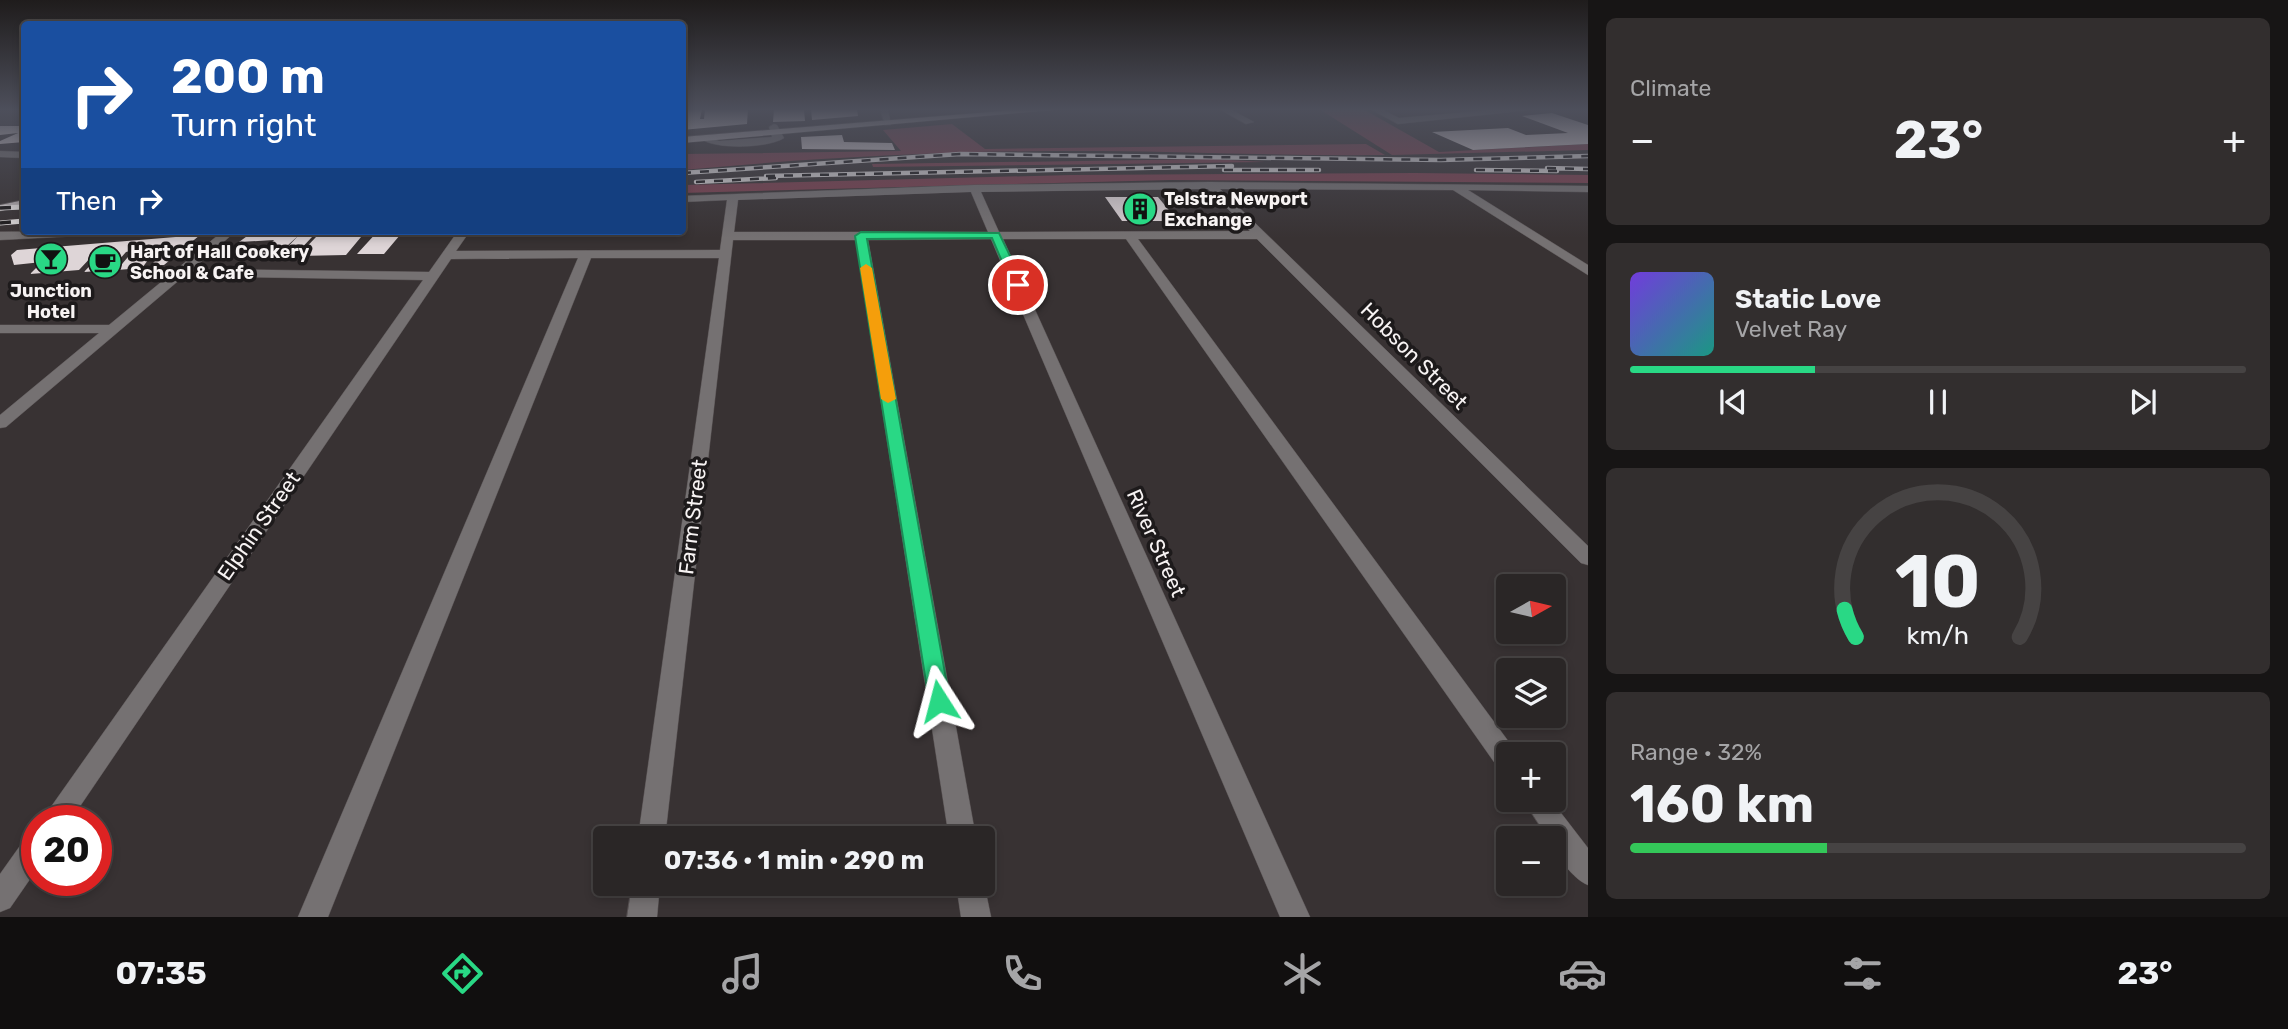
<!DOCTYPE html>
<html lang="en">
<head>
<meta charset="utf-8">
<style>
  :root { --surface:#2a2626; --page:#322e2e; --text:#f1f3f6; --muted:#a5a5a7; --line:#464343; --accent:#29d885 }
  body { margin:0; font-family:Rubik,sans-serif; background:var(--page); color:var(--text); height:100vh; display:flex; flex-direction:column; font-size:26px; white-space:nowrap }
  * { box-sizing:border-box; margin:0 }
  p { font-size:23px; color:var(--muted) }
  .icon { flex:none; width:38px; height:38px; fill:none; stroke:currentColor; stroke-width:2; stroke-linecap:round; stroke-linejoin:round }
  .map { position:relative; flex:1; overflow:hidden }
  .sheet { display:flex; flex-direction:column; gap:18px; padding:18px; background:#171515; width:700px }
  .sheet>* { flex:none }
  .hud { position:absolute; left:21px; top:21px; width:665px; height:214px; border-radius:7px; box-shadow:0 4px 10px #0003,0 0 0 2px var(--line); background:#1a4fa0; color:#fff; overflow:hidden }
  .needle { width:46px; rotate:82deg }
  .tools { position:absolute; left:1496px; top:574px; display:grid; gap:14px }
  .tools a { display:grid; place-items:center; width:70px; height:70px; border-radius:7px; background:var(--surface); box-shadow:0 4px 10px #0003,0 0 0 2px var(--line); font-size:35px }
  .speed { position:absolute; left:21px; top:805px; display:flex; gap:14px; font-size:35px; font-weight:700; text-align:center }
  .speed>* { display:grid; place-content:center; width:91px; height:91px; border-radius:50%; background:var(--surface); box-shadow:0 4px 10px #0003,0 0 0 2px var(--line); line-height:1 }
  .speed .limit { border:10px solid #d22; background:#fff; color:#111 }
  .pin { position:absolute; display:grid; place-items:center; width:60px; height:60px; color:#fff; margin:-30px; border:4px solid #fff; border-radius:50%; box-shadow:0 2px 7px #0007 }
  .me { position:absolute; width:77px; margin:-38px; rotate:351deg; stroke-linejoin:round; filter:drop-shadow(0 0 5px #0008) }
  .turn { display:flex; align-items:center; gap:24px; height:147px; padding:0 35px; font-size:32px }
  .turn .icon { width:91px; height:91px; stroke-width:2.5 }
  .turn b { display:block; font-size:49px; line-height:60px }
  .then { display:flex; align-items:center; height:66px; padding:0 35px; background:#0003; gap:14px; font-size:26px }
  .big { font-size:52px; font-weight:700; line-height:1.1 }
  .sheet .card { flex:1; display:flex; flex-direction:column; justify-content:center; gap:10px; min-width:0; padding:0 24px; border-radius:10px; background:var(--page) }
  .sheet .dial { align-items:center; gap:0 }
  .dial svg { height:182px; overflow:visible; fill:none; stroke:var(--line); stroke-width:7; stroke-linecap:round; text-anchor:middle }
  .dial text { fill:var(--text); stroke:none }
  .song { display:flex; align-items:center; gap:21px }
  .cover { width:84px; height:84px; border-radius:10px; background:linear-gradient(135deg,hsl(260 70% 55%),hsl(170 70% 35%)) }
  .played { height:7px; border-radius:4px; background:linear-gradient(90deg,var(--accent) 30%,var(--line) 30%) }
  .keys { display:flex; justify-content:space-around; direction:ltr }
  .heat { display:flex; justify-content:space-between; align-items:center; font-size:38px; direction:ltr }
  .charge { height:10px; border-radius:5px; background:linear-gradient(90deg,#34c759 32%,var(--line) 0) }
  .trip { position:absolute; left:593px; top:826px; width:402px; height:70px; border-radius:7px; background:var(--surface); box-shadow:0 4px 10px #0003,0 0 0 2px var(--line); font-weight:700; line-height:70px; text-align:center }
  .menu { display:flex; height:112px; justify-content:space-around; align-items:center; background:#110f0f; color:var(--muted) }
  .menu .icon { width:49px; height:49px }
  .menu .on { color:var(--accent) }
  .menu b { font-size:32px; color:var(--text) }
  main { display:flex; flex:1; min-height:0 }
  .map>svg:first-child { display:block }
  .green { fill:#7d404e }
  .building { fill:#ded5d7 }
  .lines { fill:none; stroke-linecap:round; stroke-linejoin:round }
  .minor-casing { stroke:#575152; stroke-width:1 }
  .major-casing { stroke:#575152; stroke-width:1 }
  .minor { fill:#757172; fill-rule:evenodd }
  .major { fill:#b5aeb0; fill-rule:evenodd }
  .rail-far1-casing { stroke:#dfdbdb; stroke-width:4.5 }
  .rail-casing { stroke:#dfdbdb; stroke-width:5 }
  .rail-far1 { stroke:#1d1a1b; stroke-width:2.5; stroke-dasharray:9; stroke-linecap:butt }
  .rail { stroke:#1d1a1b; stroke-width:3.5; stroke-dasharray:11; stroke-linecap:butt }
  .route { fill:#29d885; stroke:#1b8c56; stroke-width:2 }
  .slow { fill:#f59e0b }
  .labels { text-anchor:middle; stroke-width:7; stroke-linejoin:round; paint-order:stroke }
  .far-poi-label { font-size:18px; font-weight:bold; fill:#f7f3f3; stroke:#1d1a1b; text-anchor:start }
  .street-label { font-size:21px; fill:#f7f3f3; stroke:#1d1a1b }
</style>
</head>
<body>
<main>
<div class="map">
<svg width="1588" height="917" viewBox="0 0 1588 917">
  <rect width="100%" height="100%" fill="#383233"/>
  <path class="green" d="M1319,109H1363L1439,152L1588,144V150L1392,155Z
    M952,124L985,149L1366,144L1385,155C1290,156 1197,152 1103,151C961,150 823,157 683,170V154L901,151L883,130Z
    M1212,159L1265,162L873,167L872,164Z
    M1415,173L1588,175V183L1170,180L682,193L683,185L1071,175Z"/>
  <path class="building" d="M682,109H702L700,119H704L705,109H748L747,124L682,130Z
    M774,109H804L805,121L773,122Z
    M811,109H857L858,116L812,120Z
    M1552,113L1588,125V144L1473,150L1432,132L1508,128L1526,135L1568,133L1522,116Z
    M0,126H24V142L0,144V141L18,133L0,135Z
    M842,135L844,142L892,143L895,150L802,149L801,137Z
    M1105,197H1158L1178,221H1122Z
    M254,231H366L346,255L298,256L316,237H312L296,254H281L298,236L278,254L261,255L274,240L239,242Z
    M378,231H439L437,235H400L384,254H357Z
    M200,235L164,265H151L165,251L154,252L142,268L117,270L133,251H130L126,252L110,270L84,272L101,254L99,253H95L79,270L30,274L42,262L14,265L11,255L17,250Z"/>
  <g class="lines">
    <defs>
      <path id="minor" d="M880,109H888L891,125H885Z
        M1219,109H1230L1254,122L1246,124Z
        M1370,109H1381L1399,118L1504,109H1539L1398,124Z
        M774,124L777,125L784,138C769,148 716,150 701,139L706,136L719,141L772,137L769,127Z
        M0,151L24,152V158L0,157Z
        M1210,182L1588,186V192L1468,190L1588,265V275L1453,190L1220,189L1588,546V565L1581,563L1257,239H1138L1517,753L1508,754V772L1499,769L1126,239H1003L1310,917H1280L991,239L868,240L976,838H949L856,240H733L665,838H638L719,258H591L328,917H298L578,258L451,259L70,821H41L423,280L184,276L6,427L0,428V415L99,333H0V325H109L223,231H236L193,269L429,272L458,231H470L456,251L720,250L727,200L682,202V196L974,185ZM1208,189L1250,231L999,232L981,192ZM971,192L988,232H734L738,200Z
        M101,231L95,235L0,240V232Z
        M1523,800H1551L1588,848V885C1573,879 1554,855 1554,838H1548Z
        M37,832V869L10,908L0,912V874L27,836Z
        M984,883L991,917H961L956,884Z
        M632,884H660L657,917H627Z"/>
      <path id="major" d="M1026,109H1063L682,143V137Z
        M24,200V206L0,211V205Z"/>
    </defs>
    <use href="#minor" class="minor-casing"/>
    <use href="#major" class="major-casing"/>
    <use href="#minor" class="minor"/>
    <use href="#major" class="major"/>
    <defs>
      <path id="rail-far1" d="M1547,168L1588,169
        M1224,170H1319
        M1476,170L1557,171
        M682,173L960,154L1441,160L1588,156
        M766,176L1232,166
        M696,182L776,178"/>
      <path id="rail" d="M0,208L24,207
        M0,223L24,221"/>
    </defs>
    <use href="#rail-far1" class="rail-far1-casing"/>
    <use href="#rail" class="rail-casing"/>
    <use href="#rail-far1" class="rail-far1"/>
    <use href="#rail" class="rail"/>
  </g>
  <linearGradient id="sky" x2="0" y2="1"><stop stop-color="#1f1c1c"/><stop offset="0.46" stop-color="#4d4f5b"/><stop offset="1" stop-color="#4d4f5b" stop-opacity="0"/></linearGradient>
  <rect width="1588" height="238" fill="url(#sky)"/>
  <path class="route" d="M861,232L999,233L1024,285L1018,289L1012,285L992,238L867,239L950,701L947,708L939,710L932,708L929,701L855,236Z"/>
  <path class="slow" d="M866,264L872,268L896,399L888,403L881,399L860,268Z"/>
  <defs>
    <symbol id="building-disc" viewBox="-11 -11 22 22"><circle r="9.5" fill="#29d885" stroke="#1d1a1b"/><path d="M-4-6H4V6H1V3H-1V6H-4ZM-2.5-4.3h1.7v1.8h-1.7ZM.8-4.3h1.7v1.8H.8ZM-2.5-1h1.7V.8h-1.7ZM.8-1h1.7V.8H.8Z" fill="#111"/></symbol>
    <symbol id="bar-disc" viewBox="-11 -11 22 22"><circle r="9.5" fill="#29d885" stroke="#1d1a1b"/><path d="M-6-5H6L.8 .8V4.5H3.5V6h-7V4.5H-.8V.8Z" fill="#111"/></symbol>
    <symbol id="cafe-disc" viewBox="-11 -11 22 22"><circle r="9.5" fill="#29d885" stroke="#1d1a1b"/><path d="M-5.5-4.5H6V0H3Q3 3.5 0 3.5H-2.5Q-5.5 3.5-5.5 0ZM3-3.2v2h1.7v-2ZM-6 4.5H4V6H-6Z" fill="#111"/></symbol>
  </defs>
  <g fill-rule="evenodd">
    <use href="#building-disc" x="1121" y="190" width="38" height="38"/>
    <use href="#bar-disc" x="32" y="240" width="38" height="38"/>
    <use href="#cafe-disc" x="86" y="243" width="38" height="38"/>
  </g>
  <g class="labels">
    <g class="far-poi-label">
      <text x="1164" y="205">Telstra Newport<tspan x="1164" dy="21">Exchange</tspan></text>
      <text x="130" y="258">Hart of Hall Cookery<tspan x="130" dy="21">School &amp; Cafe</tspan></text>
      <text x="51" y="297" text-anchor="middle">Junction<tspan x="51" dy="21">Hotel</tspan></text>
    </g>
    <g class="street-label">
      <text transform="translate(1414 356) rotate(45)" y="7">Hobson Street</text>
      <text transform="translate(693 517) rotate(-83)" y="7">Farm Street</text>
      <text transform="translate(259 526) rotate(-55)" y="7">Elphin Street</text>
      <text transform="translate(1156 543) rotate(66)" y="7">River Street</text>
    </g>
  </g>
</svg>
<div class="tools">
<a><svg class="needle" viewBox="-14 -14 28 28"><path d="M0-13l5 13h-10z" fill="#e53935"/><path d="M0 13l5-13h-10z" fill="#a5a5a7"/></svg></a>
<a><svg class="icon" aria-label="layers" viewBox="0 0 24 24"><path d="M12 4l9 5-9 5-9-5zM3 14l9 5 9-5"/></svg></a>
<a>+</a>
<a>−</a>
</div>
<div class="speed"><div class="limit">20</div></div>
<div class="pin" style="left:1018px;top:285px;background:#d93025"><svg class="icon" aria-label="arrive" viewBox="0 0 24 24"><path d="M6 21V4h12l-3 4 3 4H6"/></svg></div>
<svg class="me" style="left:939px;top:701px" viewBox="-20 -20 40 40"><path d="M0-17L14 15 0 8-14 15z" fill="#29d885" stroke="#fff" stroke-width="4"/></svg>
<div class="trip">07:36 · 1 min · 290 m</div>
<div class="hud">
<div class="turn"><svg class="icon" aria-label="right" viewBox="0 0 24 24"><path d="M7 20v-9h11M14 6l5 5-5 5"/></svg><div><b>200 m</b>Turn right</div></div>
<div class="then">Then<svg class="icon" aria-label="right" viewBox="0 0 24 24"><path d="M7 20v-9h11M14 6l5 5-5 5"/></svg></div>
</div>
</div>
<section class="sheet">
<div class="card"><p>Climate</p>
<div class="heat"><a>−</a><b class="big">23°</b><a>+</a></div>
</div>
<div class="card">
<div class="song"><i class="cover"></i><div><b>Static Love</b><p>Velvet Ray</p></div></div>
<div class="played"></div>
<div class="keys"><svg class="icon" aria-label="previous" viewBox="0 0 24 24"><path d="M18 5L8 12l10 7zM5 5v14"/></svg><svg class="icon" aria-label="pause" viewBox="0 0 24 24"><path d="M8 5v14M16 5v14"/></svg><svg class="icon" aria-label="next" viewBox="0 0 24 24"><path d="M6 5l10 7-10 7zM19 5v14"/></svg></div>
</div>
<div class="card dial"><svg viewBox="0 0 100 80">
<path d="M14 69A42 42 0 1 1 86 69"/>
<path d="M14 69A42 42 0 0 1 9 57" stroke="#29d885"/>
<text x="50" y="56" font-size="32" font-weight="700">10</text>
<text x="50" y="72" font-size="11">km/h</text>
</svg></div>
<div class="card"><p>Range · 32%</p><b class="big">160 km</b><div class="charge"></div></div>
</section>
</main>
<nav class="menu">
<b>07:35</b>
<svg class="icon on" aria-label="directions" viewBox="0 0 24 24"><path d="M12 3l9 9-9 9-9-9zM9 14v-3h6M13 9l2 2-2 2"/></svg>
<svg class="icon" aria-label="music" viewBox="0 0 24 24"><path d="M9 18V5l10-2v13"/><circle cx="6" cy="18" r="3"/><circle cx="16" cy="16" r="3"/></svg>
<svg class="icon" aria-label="phone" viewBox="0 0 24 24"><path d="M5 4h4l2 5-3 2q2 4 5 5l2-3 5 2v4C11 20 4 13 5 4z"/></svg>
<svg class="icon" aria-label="climate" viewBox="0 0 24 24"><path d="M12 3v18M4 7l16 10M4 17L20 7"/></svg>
<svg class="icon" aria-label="car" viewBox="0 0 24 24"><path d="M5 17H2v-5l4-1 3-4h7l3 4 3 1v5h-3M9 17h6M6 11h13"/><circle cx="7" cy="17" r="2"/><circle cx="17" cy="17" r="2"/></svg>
<svg class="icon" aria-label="filters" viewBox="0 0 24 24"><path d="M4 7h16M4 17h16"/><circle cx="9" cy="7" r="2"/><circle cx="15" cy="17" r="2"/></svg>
<b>23°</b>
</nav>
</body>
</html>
